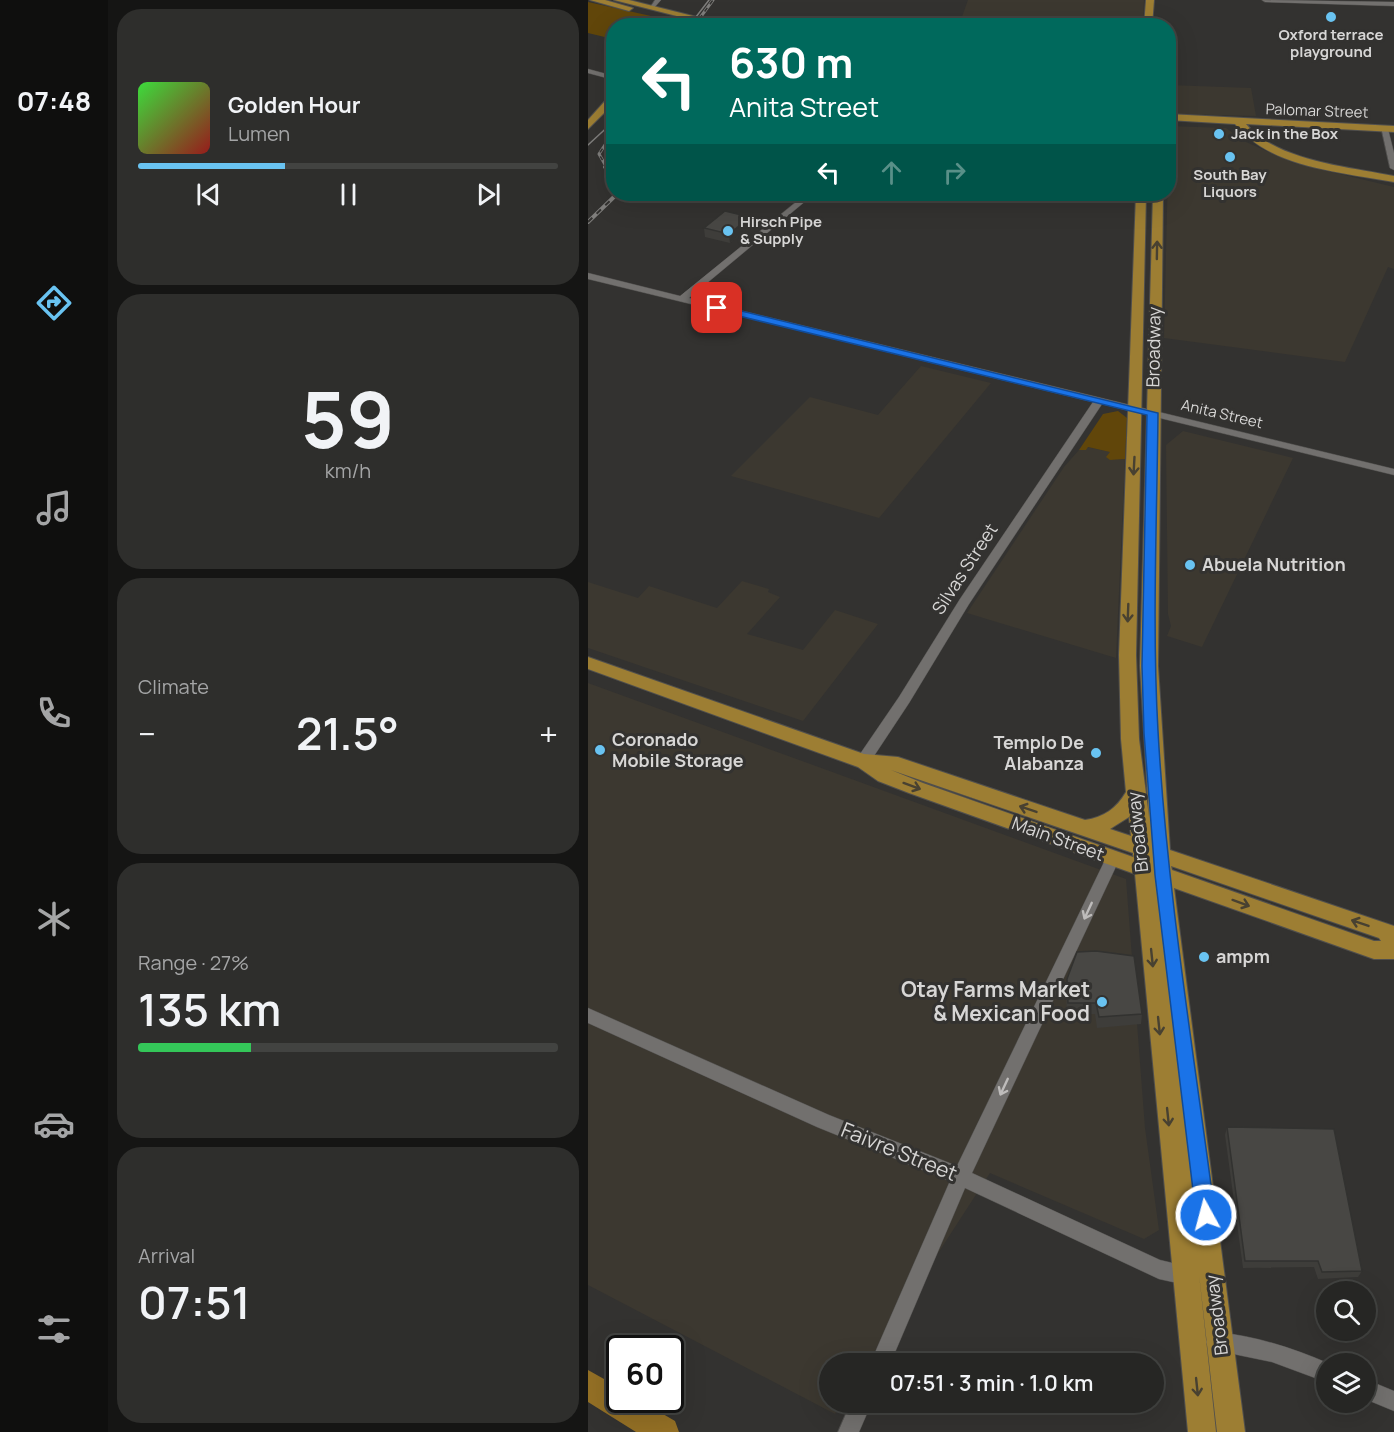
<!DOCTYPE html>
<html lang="en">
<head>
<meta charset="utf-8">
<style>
  :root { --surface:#262624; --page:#2e2e2c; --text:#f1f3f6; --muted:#a4a5a6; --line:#424341; --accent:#69c3f1 }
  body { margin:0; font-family:Manrope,sans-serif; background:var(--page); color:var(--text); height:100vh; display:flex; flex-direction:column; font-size:22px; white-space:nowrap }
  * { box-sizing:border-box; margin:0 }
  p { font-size:20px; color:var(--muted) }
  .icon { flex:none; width:33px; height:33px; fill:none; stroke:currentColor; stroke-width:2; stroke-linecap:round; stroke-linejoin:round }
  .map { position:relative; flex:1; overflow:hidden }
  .sheet { display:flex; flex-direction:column; gap:9px; padding:9px; background:#151514; width:480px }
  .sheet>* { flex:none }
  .banner { position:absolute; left:18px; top:18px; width:570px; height:183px; border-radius:24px; box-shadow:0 6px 24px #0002,0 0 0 2px var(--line); background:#00695c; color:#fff; overflow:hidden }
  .buttons { position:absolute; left:728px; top:1281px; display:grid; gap:12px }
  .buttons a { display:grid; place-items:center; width:60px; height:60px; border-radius:50%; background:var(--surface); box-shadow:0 6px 24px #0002,0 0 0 2px var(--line); font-size:30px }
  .speed { position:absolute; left:18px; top:1335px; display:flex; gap:12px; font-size:30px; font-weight:700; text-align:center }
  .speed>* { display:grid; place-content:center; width:78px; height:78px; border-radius:50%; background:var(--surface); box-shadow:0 6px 24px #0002,0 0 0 2px var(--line); line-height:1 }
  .speed .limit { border:3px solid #111; border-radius:9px; background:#fff; color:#111 }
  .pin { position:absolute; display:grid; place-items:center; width:51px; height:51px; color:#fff; margin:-26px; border-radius:12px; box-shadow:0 3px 9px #0006 }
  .me { position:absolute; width:66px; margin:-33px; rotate:353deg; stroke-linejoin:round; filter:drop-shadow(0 0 4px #0008) }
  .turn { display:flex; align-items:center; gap:21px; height:126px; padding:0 24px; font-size:27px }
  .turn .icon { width:78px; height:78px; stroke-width:2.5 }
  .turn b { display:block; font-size:42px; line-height:51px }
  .lanes { display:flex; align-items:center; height:57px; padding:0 24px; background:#0003; justify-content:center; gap:30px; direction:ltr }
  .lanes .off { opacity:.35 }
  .big { font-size:45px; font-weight:600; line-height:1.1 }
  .sheet .card { flex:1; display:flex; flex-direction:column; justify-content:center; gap:9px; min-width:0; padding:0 21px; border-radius:24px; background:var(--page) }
  .sheet .dial { align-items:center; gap:0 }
  .dial b { font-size:78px; line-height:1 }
  .song { display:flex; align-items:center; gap:18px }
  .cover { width:72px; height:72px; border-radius:9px; background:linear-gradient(135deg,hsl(120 70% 55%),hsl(0 70% 35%)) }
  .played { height:6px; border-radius:3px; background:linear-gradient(90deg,var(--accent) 35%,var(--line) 35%) }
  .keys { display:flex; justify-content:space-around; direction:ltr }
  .heat { display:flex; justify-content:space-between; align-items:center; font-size:33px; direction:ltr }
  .charge { height:9px; border-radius:4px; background:linear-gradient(90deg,#34c759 27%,var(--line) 0) }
  .trip { position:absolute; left:231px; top:1353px; width:345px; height:60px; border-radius:30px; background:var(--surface); box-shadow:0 6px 24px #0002,0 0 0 2px var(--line); font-weight:600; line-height:60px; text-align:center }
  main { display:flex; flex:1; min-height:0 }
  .tab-bar { display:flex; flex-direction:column; width:108px; justify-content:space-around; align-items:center; background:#0f0f0e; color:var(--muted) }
  .tab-bar .icon { width:42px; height:42px }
  .tab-bar .selected { color:var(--accent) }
  .tab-bar b { font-size:27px; color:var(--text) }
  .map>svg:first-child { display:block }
  .built { fill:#3c3830 }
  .green { fill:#61460a }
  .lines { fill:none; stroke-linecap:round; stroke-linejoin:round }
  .river { fill:#947025; fill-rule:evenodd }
  .minor-casing { stroke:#504f4d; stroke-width:1 }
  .major-casing { stroke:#504f4d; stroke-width:2 }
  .minor { fill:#72706e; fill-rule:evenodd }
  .major { fill:#9d7e33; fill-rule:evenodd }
  .tram { stroke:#7f7e7c; stroke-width:1.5 }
  .rail-far1-casing { stroke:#7f7e7c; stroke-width:3 }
  .rail-casing { stroke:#7f7e7c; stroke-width:4 }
  .rail-far1 { stroke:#333230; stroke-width:1.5; stroke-dasharray:4.5; stroke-linecap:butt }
  .rail { stroke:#333230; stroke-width:2; stroke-dasharray:6; stroke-linecap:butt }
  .wall { fill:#3e3d3a }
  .shaded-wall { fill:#323230 }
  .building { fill:#484744; stroke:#323230; stroke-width:1.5 }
  .oneway { stroke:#484131 }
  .oneway2 { stroke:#bebcbb }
  .route { fill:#1a73e8; stroke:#114b97; stroke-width:1.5 }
  .poi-dot { fill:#69c3f1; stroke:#333230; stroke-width:2 }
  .labels { text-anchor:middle; stroke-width:6; stroke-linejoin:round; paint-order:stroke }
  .far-poi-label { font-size:15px; font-weight:bold; fill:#d7d6d5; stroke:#333230 }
  .far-street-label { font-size:15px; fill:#d7d6d5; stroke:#333230 }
  .street-label { font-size:18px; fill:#d7d6d5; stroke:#333230 }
  .poi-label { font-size:18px; font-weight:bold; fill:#d7d6d5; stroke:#333230; text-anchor:start }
  .near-poi-label { font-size:21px; font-weight:bold; fill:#d7d6d5; stroke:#333230; text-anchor:end }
  .near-street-label { font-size:21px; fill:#d7d6d5; stroke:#333230 }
</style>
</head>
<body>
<main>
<nav class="tab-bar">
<b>07:48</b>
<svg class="icon selected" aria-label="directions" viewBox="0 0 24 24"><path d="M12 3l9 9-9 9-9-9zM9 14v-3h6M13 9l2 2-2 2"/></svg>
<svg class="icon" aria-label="music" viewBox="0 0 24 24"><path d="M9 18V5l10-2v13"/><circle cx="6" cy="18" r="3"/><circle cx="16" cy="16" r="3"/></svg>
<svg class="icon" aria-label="phone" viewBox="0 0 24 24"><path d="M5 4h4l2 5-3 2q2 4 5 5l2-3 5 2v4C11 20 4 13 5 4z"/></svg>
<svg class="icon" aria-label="climate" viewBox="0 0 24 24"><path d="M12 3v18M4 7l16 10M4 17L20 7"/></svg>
<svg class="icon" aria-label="car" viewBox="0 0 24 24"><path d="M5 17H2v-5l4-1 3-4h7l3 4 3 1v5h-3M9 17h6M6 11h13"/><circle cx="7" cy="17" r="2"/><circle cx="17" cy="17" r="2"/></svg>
<svg class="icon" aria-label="filters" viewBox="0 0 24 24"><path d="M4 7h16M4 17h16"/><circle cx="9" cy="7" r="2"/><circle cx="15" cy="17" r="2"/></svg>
</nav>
<section class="sheet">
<div class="card">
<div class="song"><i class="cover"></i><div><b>Golden Hour</b><p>Lumen</p></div></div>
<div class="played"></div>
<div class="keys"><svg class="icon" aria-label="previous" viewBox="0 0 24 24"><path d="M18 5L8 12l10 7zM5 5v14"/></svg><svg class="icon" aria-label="pause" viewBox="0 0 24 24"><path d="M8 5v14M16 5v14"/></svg><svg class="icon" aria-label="next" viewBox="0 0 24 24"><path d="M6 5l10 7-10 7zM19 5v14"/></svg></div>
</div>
<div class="card dial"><b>59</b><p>km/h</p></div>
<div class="card"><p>Climate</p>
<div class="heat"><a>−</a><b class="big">21.5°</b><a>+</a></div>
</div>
<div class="card"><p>Range · 27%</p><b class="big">135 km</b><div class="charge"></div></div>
<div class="card"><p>Arrival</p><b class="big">07:51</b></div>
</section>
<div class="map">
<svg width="806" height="1432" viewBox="0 0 806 1432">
  <rect width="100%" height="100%" fill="#333230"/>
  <path class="built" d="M380,0H556L555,25H371Z
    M581,85L663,88L668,116L584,114L581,112Z
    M581,126L638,128L658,142L706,163L806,187V269L800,267L757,362L576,338Z
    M333,366L403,383L291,518L143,476L222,397L290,415Z
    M595,431L705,458L614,647L579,636L583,626L580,614L578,445Z
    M499,447L523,452L522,460L537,459L528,658L379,613L476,467L491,450H498Z
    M154,581L181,589L180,592L192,597L159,634L215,650L247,610L290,624L215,721L0,648V582L50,598L61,586L129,608Z
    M0,683L538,879L557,1128L571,1230L556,1239L402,1173L279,1363L242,1364V1402L254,1403L247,1414L0,1285Z"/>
  <path class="green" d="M0,2L81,20L76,25L26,26L25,39L0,33Z
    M530,411L539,418L537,459L522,460L518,457L522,452L500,447L498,450H491L515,414Z"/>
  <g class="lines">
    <path class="river" d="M0,1370L32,1388V1400H51L87,1421L91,1432H48L0,1402Z"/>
    <defs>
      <path id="minor" d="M67,0H73L65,9H61Z
        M674,0L806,2V6L677,2Z
        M0,69L26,76V80L0,73Z
        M793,127L800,129L806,153V170L802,168Z
        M218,194H226L101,298L806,469V475L514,404L381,604L321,703L280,765H270L268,761L270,757L311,697L372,599L505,402L0,279V273L92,296Z
        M296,194H312L329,198L325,200Z
        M525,852L530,854L532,858L384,1173L572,1260L610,1269L613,1276L610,1283L603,1286L571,1279L377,1188L302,1364H282L362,1181L229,1127L0,1023V1008L241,1115L369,1166L518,858L520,854Z
        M628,1332C668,1336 705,1348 742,1364H738V1382L684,1362L621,1349L618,1342L621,1335Z
        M777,1379L806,1391V1411L777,1399Z
        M263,1402H284L271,1432H250Z"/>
      <path id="major" d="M2,0H17L45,8L41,11Z
        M26,0H41L145,26H128Z
        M558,0H566L564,26H556Z
        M26,91V103L0,129V120Z
        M580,114L806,126V132L658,124C688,161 762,167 806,176V182C754,172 682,168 647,124L580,120Z
        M548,194H558L548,655L551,739L561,817L552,666L565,194H575L570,666L582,850L806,926V959H786L586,888L657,1432H629L611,1274L628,1432H600L547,874L321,793L290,781L270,767L0,669V657L276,754L310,757L497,820C516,817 528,809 538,792L533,739L531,655ZM303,770L545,853V857L335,783ZM541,817L543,836L522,829ZM583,866L791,938L793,941H786L584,870Z"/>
    </defs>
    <use href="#minor" class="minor-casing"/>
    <use href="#major" class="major-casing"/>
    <use href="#minor" class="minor"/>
    <use href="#major" class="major"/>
    <path class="tram" d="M101,26L121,0
      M0,145L26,121"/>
    <defs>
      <path id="rail-far1" d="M106,26L125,0
        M19,168L11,154L26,131"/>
      <path id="rail" d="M17,167L26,175
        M0,222L29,194"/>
    </defs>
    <use href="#rail-far1" class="rail-far1-casing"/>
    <use href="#rail" class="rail-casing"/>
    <use href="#rail-far1" class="rail-far1"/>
    <use href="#rail" class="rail"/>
  </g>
  <path class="wall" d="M162,217L163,225L142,243L117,237L116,228Z
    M479,979L554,1014L553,1024L509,1028L507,1014H479L478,990Z
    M639,1127L774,1271L770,1277L730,1279L726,1267L655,1268L637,1135Z"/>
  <path class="shaded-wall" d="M162,217L163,225L142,243L141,234Z"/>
  <path class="building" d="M137,211L162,217L141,234L116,228Z
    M508,951L546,956L554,1014L511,1017L508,1003H480L479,979L489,952Z
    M639,1127L746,1129L774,1271L734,1272L730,1261H657Z"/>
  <defs><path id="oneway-shaft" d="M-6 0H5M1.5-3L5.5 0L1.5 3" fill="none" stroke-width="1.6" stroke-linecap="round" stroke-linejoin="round" transform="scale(1.5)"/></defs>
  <g class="oneway">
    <use href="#oneway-shaft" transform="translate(569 250) rotate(-89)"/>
    <use href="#oneway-shaft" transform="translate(546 466) rotate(93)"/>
    <use href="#oneway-shaft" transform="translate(540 613) rotate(92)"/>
    <use href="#oneway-shaft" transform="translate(324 786) rotate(20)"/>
    <use href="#oneway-shaft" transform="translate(440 809) rotate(-161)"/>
    <use href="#oneway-shaft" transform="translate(653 903) rotate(20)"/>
    <use href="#oneway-shaft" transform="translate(772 923) rotate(-161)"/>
    <use href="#oneway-shaft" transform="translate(564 958) rotate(84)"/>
    <use href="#oneway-shaft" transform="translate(571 1026) rotate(84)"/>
    <use href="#oneway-shaft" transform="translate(580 1117) rotate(84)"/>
    <use href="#oneway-shaft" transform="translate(609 1387) rotate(84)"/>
  </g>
  <g class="oneway2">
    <use href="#oneway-shaft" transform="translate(500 911) rotate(115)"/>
    <use href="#oneway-shaft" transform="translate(416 1087) rotate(115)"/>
  </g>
  <path class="route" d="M129,305L570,413C569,519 564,626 570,731C579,893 606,1054 627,1215L624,1221L618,1224L611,1221L608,1215L567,875L556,733L554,666L559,415L126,310V306Z"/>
  <g class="poi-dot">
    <circle cx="743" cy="17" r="6"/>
    <circle cx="631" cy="134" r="6"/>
    <circle cx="642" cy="157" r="6"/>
    <circle cx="140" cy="231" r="6"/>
    <circle cx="602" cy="565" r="6"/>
    <circle cx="12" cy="750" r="6"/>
    <circle cx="508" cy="753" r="6"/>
    <circle cx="616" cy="957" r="6"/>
    <circle cx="514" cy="1002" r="6"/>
  </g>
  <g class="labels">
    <g class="far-poi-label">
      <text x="743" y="40">Oxford terrace<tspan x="743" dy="17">playground</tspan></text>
      <text x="643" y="139" text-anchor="start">Jack in the Box</text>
      <text x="642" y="180">South Bay<tspan x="642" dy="17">Liquors</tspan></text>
      <text x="152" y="227" text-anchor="start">Hirsch Pipe<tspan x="152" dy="17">&amp; Supply</tspan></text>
    </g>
    <g class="far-street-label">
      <text transform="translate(729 111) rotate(2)" y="5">Palomar Street</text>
      <text transform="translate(634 414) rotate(13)" y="5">Anita Street</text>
    </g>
    <g class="street-label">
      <text transform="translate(566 347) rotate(-89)" y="6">Broadway</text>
      <text transform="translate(377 569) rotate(-57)" y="6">Silvas Street</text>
      <text transform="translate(550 832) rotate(-96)" y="6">Broadway</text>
      <text transform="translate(470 839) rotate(20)" y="6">Main Street</text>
      <text transform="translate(629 1315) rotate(-97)" y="6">Broadway</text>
    </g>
    <g class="poi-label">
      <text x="614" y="571">Abuela Nutrition</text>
      <text x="24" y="746">Coronado<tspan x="24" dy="21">Mobile Storage</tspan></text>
      <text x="496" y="749" text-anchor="end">Templo De<tspan x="496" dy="21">Alabanza</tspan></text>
      <text x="628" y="963">ampm</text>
    </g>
    <g class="near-poi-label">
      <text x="502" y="997">Otay Farms Market<tspan x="502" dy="24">&amp; Mexican Food</tspan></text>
    </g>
    <g class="near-street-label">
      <text transform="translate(311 1152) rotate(22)" y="7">Faivre Street</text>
    </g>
  </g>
</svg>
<div class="buttons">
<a><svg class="icon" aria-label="search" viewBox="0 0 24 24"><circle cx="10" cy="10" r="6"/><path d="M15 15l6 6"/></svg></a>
<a><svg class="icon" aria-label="layers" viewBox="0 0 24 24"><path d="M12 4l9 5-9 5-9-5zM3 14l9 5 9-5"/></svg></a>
</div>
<div class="speed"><div class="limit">60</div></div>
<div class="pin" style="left:129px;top:308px;background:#d93025"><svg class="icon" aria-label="arrive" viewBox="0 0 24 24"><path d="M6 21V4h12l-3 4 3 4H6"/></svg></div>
<svg class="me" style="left:618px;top:1215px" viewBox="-20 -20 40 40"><circle r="17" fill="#1a73e8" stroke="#fff" stroke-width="3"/><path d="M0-11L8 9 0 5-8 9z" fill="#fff"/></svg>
<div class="trip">07:51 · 3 min · 1.0 km</div>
<div class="banner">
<div class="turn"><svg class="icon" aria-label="left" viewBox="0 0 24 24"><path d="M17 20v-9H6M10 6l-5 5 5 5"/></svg><div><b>630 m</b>Anita Street</div></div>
<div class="lanes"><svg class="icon" aria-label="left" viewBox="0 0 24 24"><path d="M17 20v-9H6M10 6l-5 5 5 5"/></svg><svg class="icon off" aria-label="ahead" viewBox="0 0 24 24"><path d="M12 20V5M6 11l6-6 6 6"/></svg><svg class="icon off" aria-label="right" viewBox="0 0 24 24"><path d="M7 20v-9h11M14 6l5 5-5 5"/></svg></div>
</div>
</div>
</main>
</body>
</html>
